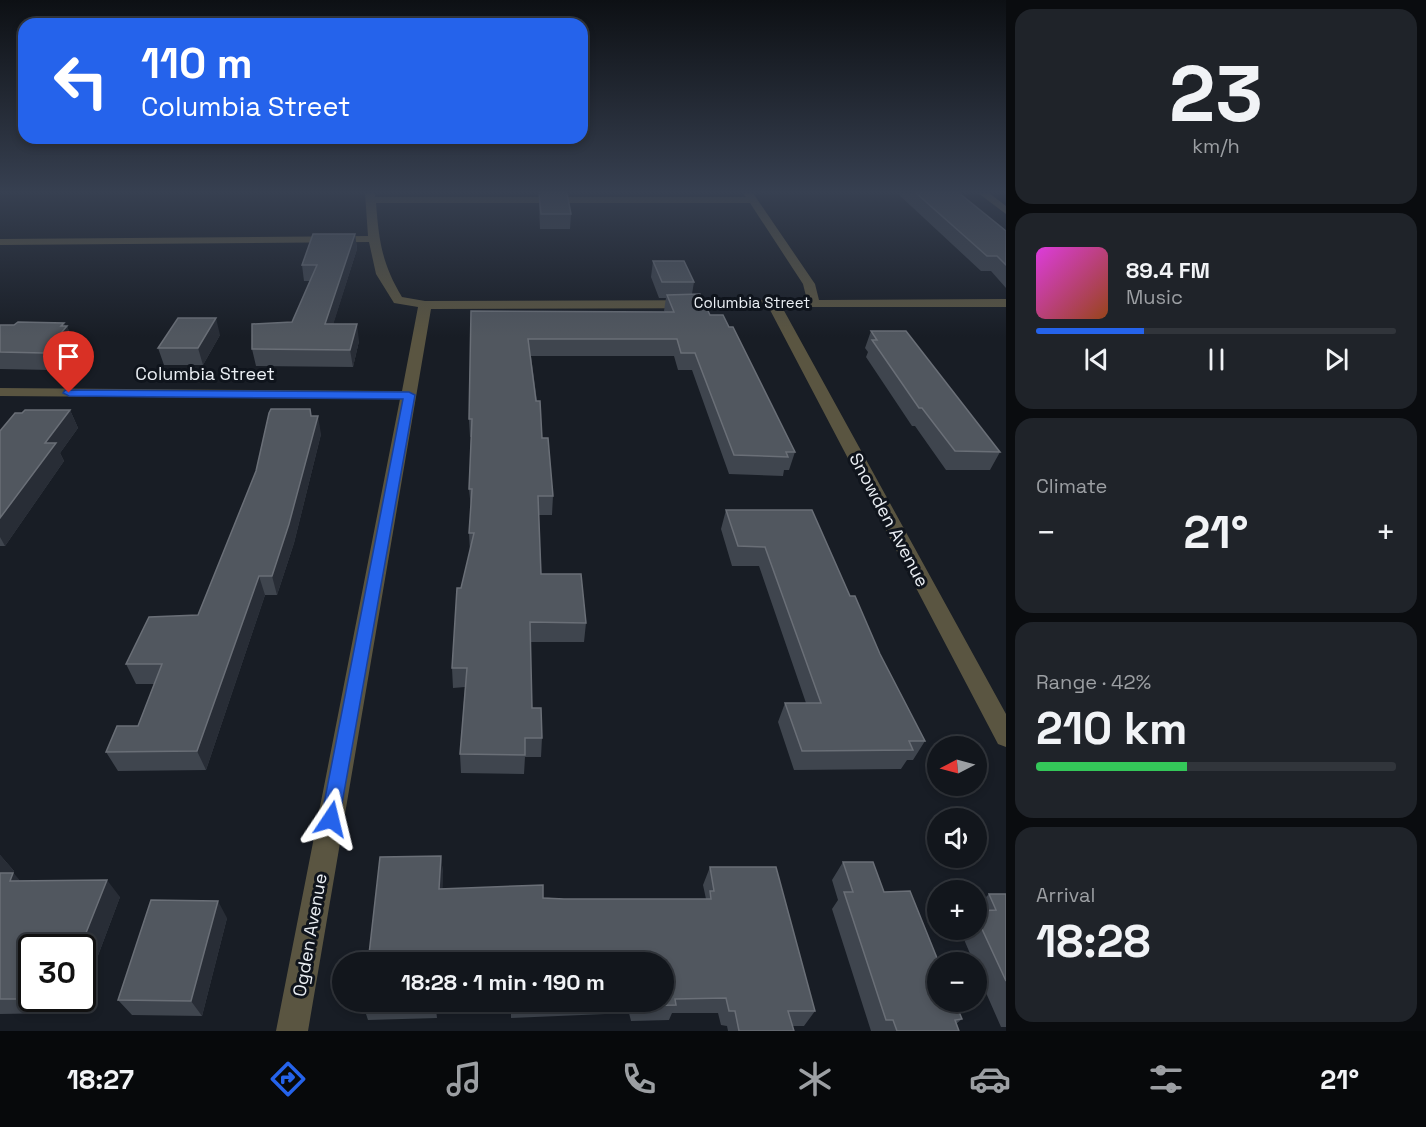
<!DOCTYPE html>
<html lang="en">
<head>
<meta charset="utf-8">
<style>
  :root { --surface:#12161c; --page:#1f2329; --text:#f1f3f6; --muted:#9c9fa3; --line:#31353b; --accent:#2563eb }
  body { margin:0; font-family:"Space Grotesk",sans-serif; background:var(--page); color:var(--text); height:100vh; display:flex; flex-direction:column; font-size:22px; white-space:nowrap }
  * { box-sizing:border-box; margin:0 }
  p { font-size:20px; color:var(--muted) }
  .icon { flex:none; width:33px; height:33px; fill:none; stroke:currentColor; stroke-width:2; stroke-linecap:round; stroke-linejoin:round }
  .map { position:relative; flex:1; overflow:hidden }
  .side { display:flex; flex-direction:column; gap:9px; padding:9px; background:#0a0c0f; width:420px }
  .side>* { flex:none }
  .hud { position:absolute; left:18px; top:18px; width:570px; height:126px; border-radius:18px; box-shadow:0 3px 9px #0003,0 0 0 2px var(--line); background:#2563eb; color:#fff; overflow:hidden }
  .needle { width:39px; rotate:264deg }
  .tools { position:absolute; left:927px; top:736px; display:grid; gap:12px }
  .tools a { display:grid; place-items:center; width:60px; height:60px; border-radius:50%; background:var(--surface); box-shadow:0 3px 9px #0003,0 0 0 2px var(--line); font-size:30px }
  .speed { position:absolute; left:18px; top:934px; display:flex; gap:12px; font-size:30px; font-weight:700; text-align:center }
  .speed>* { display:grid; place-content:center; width:78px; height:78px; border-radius:50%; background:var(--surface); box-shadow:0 3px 9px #0003,0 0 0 2px var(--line); line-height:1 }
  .speed .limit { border:3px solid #111; border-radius:9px; background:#fff; color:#111 }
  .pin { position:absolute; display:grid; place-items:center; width:51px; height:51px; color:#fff; margin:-62px -26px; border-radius:50% 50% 50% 0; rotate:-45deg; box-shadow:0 0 6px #0007 }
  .pin .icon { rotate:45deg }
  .me { position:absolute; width:66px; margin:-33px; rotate:10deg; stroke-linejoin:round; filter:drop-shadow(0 0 4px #0008) }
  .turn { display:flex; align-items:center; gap:21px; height:126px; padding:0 24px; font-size:27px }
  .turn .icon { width:78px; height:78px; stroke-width:2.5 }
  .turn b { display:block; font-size:42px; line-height:51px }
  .big { font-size:45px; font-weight:600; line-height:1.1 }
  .side .tile { flex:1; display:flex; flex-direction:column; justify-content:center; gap:9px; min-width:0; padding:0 21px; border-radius:18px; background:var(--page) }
  .side .dial { align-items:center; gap:0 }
  .dial b { font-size:78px; line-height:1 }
  .song { display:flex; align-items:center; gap:18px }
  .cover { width:72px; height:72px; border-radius:9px; background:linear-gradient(135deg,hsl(300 70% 55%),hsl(20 70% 35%)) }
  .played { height:6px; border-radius:3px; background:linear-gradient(90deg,var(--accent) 30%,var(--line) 30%) }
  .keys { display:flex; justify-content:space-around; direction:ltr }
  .heat { display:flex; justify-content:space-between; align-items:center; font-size:33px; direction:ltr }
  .charge { height:9px; border-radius:4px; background:linear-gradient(90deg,#34c759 42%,var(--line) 0) }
  .trip { position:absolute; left:332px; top:952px; width:342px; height:60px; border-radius:30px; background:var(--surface); box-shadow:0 3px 9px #0003,0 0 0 2px var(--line); font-weight:600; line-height:60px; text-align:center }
  .menu { display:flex; height:96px; justify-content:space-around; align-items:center; background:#07090b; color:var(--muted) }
  .menu .icon { width:42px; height:42px }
  .menu .on { color:var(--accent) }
  .menu b { font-size:27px; color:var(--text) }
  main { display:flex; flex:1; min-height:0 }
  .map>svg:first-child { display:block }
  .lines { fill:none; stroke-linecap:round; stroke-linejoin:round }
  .minor { fill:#5a5541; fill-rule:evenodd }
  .wall { fill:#3f454e }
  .shaded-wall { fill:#282d36 }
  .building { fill:#51575f; stroke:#6a6f77; stroke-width:1.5 }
  .route { fill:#2563eb; stroke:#184099; stroke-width:1.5 }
  .labels { text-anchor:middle; stroke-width:6; stroke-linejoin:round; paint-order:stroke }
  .far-street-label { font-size:15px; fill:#ebeff4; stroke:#0f141c }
  .street-label { font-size:18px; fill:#ebeff4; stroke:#0f141c }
</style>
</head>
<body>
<main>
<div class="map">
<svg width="1006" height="1031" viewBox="0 0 1006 1031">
  <rect width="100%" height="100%" fill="#181d25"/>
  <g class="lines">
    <path class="minor" d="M365,193H375V197H746L743,193H753L815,284L819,300L1006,299V307H782L1006,714V747L998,744L769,308L431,309L308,1031H276L400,399L0,396V388L402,391L418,307L394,303L376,274L369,242L0,245V239L368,236ZM376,203H750L803,284L807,300L425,301L402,297C382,264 379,241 376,203Z
      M978,193H989L1006,206V214Z"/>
  </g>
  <path class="wall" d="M539,193L571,214L570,229H540L539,205Z
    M897,193H959L1006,231V288L991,271H981Z
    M355,234L357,249L333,324L359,341L353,367L256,366L252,349L292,322L311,281H304L302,265Z
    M653,261L694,282L692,294L710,315L729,327L795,452L789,470H784L783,476L729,474L692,370H678L674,356H531L542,438L553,496L552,515H539L541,574L586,623L584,642H530L532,708L542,738L541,757H525L524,774L461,773L460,754L465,687L453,688L452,668L461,588L470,552L469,533L471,508L469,489L471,437H470L469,419L471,311L665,312L664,311L666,298H659L651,277Z
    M0,325L67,326L73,342L51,370L0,369Z
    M871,331L1000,452L990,470H946L915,426H912L866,357L868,352L865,348Z
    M220,335L203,365H164L158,348Z
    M70,410L78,428L60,453L64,461L5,546H0V431Z
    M311,416L321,434L294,543L277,595H265L206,770L118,771L106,752L138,726L154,684H136L126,664L198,615Z
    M726,510L850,596L925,741L913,760H907L901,769L794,770L778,722L785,703H806L759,566H732L721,529Z
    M0,855L14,871L13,873L20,881L120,897L82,998V948H32V999H62L57,1013L0,1014Z
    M441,856L443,874L442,889L564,899H706L703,885L710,867L815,1011L804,1026H792L794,1031H728L727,1026L721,1025L718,1013H672L669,1020L631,1021L629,1013L511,1018V1002H663L368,963Z
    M843,862L884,892L962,1019L956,1024L959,1031H871L832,909L838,900L832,880Z
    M989,894H1006V1027H1001L976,970V963H974L960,930H976V907Z
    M227,918L202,1016L132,1015L118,1000Z
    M363,1002H437V1018L368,1020L363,1005Z"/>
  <path class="shaded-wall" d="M355,234L357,249L328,341L325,324Z
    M216,318L220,335L203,365L198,348Z
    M64,323L66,327L67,326L73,342L51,370L44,353Z
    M357,324L359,341L353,367L350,350Z
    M70,410L78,428L60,453L64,461L5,546L0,537V518L45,443Z
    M318,416L321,434L294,543L277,595L272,576Z
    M259,576L265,595L206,770L197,751Z
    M0,855L14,871L13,873L29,890L0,885Z
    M441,856L443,874L442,907L439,889Z
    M107,880L120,897L82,998V948H80Z
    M218,901L227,918L202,1016L191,1001Z
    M40,999H62L57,1013Z
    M434,1002H437V1018L434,1003Z"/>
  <path class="building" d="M539,193H567L571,214H541Z
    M916,193H959L1006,231V265L997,256H987Z
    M313,234H355L325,324H357L350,350L252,349V324L292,322L317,265H302Z
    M653,261H684L694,282H662Z
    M700,294L710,315H723L729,327H733L795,452H786L788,457L734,455L695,353H681L677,339H528L536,401H540L542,438H548L553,496H538L541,574H581L586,623L530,622L532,708H541L542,738H525V755L460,754L467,668H452L457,588H461L474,533H469L472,489H469L472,419H469L471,311L674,312L667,295Z
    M178,318H216L198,348H158Z
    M18,322L64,323L61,326H67L44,353L0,352V325H14Z
    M871,331H906L1000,452L955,451L922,408H919L872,340H877Z
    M271,409H310L311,416H318L289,524L272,576H259L197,751L106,752L117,726H138L162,664H126L149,617L198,615L256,471L269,413Z
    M25,410H70L45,443H56L0,518V431L15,413H22Z
    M726,510H812L850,596H855L880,654L925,741H909L913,750L802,751L785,703H821L765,547L738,546Z
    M441,856L439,889L543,885V898L564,899H711L710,891H714L710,867H776L815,1011H788L794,1031H739L735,1011H729L726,998L675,999L676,1005L635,1006L634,1002H663V963H368L380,857Z
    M843,862H873L884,892L910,891L939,963H938V1002H955L962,1019L955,1020L959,1031H897L893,1020H886L844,892H853Z
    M0,873H13L10,881L107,880L80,948H32V999H0Z
    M989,894H1006V981L976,916V911L996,910Z
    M151,900L218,901L191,1001L118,1000Z
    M363,1002H434V1003L363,1005Z"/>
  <linearGradient id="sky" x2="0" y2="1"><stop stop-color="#0d1014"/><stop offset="0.57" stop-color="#374051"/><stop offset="1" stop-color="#374051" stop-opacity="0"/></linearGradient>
  <rect width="1006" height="337" fill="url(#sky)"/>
  <path class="route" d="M65,390L409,392L415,395L338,826L331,829L324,826L321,819L403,399L69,396L63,393Z"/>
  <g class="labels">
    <g class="far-street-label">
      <text x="752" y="308">Columbia Street</text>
    </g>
    <g class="street-label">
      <text x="205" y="380">Columbia Street</text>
      <text transform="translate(889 520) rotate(62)" y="6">Snowden Avenue</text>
      <text transform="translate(310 935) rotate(-80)" y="6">Ogden Avenue</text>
    </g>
  </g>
</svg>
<div class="tools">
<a><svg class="needle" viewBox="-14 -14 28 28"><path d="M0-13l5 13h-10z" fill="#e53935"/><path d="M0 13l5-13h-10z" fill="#9c9fa3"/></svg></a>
<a><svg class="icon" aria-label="sound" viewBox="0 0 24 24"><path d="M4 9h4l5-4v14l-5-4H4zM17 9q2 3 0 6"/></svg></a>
<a>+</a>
<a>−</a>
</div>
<div class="speed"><div class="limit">30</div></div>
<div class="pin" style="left:69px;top:393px;background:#d93025"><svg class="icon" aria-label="arrive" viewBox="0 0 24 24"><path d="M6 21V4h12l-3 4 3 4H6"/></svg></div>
<svg class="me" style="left:331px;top:819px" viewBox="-20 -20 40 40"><path d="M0-17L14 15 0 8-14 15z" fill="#2563eb" stroke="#fff" stroke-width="4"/></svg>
<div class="trip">18:28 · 1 min · 190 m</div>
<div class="hud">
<div class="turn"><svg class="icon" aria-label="left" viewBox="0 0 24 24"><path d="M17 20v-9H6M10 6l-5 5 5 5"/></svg><div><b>110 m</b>Columbia Street</div></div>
</div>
</div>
<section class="side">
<div class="tile dial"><b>23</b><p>km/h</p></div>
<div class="tile">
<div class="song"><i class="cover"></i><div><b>89.4 FM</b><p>Music</p></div></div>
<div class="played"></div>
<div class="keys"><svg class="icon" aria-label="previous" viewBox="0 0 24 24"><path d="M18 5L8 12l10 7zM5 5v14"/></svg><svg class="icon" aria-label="pause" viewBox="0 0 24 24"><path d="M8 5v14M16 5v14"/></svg><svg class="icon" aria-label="next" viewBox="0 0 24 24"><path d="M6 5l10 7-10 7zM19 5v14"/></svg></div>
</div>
<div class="tile"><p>Climate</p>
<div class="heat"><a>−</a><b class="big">21°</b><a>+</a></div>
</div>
<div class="tile"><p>Range · 42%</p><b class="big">210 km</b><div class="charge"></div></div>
<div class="tile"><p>Arrival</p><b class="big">18:28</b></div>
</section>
</main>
<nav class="menu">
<b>18:27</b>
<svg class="icon on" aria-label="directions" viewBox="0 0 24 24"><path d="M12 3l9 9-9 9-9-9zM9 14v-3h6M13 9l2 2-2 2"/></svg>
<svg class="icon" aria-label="music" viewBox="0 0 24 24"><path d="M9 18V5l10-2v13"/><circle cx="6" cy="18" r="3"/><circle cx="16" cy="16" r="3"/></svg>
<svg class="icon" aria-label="phone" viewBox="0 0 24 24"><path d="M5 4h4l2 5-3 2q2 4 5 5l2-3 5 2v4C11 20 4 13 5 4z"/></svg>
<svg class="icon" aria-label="climate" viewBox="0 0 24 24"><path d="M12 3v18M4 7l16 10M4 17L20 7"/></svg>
<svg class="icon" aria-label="car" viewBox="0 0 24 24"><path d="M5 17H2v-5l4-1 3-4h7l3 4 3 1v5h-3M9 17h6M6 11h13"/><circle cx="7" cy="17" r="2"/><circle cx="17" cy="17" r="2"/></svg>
<svg class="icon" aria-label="filters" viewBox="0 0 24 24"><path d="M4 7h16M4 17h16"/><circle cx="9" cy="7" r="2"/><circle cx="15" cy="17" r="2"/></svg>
<b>21°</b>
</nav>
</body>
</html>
